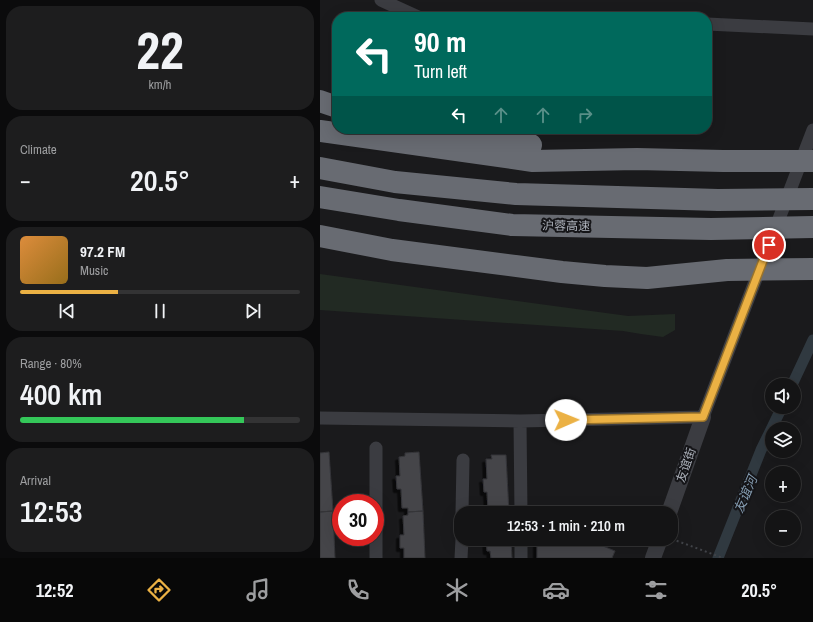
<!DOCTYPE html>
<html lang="en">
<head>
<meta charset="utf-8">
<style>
  :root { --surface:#141415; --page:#1d1d1e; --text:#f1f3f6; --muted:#9d9ea0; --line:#333334; --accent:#ebb144 }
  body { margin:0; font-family:"Archivo Narrow","Noto Sans SC",sans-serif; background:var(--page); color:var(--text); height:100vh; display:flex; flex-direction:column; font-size:15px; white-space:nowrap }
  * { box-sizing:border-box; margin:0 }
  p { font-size:13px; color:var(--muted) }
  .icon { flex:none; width:22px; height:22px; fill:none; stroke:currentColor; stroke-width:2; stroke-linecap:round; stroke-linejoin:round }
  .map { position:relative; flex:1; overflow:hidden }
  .panel { display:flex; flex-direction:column; gap:6px; padding:6px; background:#0b0b0c; width:320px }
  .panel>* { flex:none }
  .banner { position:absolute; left:12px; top:12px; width:380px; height:122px; border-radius:16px; box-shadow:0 4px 16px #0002,0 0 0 1px var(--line); background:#00695c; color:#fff; overflow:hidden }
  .buttons { position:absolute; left:445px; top:378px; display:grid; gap:8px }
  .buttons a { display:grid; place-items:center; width:36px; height:36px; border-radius:50%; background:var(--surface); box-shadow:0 4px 16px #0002,0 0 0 1px var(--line); font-size:20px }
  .speed { position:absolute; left:12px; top:494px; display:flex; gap:8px; font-size:20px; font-weight:700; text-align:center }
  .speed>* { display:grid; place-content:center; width:52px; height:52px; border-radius:50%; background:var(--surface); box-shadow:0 4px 16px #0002,0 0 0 1px var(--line); line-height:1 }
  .speed .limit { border:6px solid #d22; background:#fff; color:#111 }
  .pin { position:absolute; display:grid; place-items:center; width:34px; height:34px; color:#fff; margin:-17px; border:2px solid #fff; border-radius:50%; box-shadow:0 1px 4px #0007 }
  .me { position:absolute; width:44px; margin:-22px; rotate:89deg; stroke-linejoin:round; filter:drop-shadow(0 0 3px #0008) }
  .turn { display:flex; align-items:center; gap:14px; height:84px; padding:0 16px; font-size:18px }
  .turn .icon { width:52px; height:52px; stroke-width:2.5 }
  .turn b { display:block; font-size:28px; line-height:34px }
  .lanes { display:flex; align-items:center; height:38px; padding:0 16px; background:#0003; justify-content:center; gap:20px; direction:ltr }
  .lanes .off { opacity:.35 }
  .big { font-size:30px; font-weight:600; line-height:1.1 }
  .panel .widget { flex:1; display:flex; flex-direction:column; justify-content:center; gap:6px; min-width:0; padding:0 14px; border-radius:16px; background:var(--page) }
  .panel .dial { align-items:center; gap:0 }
  .dial b { font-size:52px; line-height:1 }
  .song { display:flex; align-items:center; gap:12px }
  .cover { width:48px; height:48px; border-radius:6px; background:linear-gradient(135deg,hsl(30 70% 55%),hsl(40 70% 35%)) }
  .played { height:4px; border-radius:2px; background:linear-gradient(90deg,var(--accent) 35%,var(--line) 35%) }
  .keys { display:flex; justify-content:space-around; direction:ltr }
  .heat { display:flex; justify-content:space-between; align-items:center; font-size:22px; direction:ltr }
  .charge { height:6px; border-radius:3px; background:linear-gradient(90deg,#34c759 80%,var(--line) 0) }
  .trip { position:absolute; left:134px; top:506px; width:224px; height:40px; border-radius:16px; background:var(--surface); box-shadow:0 4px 16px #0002,0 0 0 1px var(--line); font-weight:600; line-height:40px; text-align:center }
  .tabs { display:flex; height:64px; justify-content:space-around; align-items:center; background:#080808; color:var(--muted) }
  .tabs .icon { width:28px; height:28px }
  .tabs .selected { color:var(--accent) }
  .tabs b { font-size:18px; color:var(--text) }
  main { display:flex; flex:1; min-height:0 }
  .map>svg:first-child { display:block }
  .green { fill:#222a23 }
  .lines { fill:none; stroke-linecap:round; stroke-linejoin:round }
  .canal { stroke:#303940; stroke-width:11 }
  .building { fill:#444549; stroke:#343438; filter:url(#shadow) }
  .path { stroke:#414348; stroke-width:2; stroke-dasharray:2 3; stroke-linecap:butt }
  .minor { stroke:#3b3c41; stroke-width:13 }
  .tertiary { stroke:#3b3c41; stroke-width:16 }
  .motorway { stroke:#686b72; stroke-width:22 }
  .route-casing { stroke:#99732c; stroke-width:10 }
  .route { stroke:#ebb144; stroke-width:7 }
  .labels { text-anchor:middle; stroke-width:4; stroke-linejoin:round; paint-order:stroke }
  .street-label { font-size:12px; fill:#adb2bb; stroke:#151518 }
  .water-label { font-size:13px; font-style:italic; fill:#879fb4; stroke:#151518 }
</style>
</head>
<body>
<main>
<section class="panel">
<div class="widget dial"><b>22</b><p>km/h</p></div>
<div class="widget"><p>Climate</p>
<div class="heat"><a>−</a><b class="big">20.5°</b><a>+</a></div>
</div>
<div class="widget">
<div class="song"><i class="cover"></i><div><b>97.2 FM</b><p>Music</p></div></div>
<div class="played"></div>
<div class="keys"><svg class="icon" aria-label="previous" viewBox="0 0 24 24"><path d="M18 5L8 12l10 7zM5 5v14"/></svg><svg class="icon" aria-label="pause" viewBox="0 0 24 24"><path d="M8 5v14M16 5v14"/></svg><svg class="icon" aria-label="next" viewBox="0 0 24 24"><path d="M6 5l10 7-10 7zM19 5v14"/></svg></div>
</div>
<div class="widget"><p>Range · 80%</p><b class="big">400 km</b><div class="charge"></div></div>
<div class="widget"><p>Arrival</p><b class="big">12:53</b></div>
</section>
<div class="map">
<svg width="493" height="558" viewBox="0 0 493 558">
  <defs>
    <filter id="shadow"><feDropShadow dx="-3.5" dy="3.5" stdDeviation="0" flood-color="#0009"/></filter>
  </defs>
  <rect width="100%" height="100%" fill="#1a1a1c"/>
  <path class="green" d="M0,274L308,316L355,314V330L343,337L321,334L303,331L0,310Z"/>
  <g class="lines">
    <path class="canal" d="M472,385L493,340
      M398,558L441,450L462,407"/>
  </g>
  <path class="building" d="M9,452L13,511L0,512V453Z
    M99,452L103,511L88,512V508H82L81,489H77L76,476H80L79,457L85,456V453Z
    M171,455H186L189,513H175L174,511H168L167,492H164L163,479H167L166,459H172Z
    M13,511L15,558H0V512Z
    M103,511L105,558H84V548H80V535H84L83,516L88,515V512Z
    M166,539H191L192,558H171L170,551H167Z
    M217,539H266L295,551L292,558H217Z"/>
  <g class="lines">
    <path class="path" d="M352,539L403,558"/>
    <path class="minor" d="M61,0L98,17
      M387,24L493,29
      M0,418L200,421L383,417L493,130
      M200,421L201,513
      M142,513L143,460
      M201,539V558
      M56,558V448
      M141,558L142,539"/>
    <path class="tertiary" d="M349,513L383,417
      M333,558L340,539"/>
    <path class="motorway" d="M0,101L17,107
      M109,129L122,132L211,145
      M0,131L213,161L317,159L403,161H493
      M0,168L75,182L196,194L398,200L493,199
      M0,197L79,210L192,225L391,229L493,227
      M0,236L72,250L242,272L285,276L327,278L407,270L493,269"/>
  </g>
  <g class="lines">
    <defs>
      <path id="route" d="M246,420L383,417L449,245"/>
    </defs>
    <use href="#route" class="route-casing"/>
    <use href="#route" class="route"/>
  </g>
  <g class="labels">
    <g class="street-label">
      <text transform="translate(246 226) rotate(1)" y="4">沪蓉高速</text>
      <text transform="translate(366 465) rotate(-71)" y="4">友谊街</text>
    </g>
    <g class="water-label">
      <text transform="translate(425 494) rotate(-67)" y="5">友谊河</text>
    </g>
  </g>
</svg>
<div class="buttons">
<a><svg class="icon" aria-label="sound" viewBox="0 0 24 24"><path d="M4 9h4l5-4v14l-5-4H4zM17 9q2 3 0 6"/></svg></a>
<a><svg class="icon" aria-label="layers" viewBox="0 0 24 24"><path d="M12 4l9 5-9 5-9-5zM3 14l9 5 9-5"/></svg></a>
<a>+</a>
<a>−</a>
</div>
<div class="speed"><div class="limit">30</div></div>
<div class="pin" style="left:449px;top:245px;background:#d93025"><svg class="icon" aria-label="arrive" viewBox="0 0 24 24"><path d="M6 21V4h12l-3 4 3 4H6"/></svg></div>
<svg class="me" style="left:246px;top:420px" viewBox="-20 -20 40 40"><circle r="19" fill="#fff"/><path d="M0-13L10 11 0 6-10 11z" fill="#ebb144"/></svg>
<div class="trip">12:53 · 1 min · 210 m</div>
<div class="banner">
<div class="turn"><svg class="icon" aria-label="left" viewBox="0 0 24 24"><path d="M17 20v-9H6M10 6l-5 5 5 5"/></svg><div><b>90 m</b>Turn left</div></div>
<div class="lanes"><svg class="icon" aria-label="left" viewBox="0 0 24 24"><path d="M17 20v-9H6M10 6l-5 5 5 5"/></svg><svg class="icon off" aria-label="ahead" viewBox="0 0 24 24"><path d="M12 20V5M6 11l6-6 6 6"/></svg><svg class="icon off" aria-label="ahead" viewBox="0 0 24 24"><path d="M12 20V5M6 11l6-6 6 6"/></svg><svg class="icon off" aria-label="right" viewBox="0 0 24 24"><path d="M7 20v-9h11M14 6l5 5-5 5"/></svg></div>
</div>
</div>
</main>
<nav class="tabs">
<b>12:52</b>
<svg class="icon selected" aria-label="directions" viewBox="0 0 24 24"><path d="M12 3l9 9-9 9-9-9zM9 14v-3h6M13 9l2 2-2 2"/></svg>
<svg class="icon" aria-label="music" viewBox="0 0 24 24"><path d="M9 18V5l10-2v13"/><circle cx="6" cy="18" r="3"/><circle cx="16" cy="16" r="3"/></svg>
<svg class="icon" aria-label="phone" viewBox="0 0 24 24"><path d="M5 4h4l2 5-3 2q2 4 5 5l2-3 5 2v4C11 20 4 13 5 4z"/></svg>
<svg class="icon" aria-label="climate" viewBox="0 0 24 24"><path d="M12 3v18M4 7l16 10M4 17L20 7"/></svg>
<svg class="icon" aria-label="car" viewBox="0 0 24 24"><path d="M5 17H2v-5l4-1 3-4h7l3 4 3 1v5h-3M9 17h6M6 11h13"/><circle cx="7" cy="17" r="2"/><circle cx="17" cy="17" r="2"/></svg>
<svg class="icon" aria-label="filters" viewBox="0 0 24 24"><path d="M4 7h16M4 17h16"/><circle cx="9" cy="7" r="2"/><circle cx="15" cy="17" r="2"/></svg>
<b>20.5°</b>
</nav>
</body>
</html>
